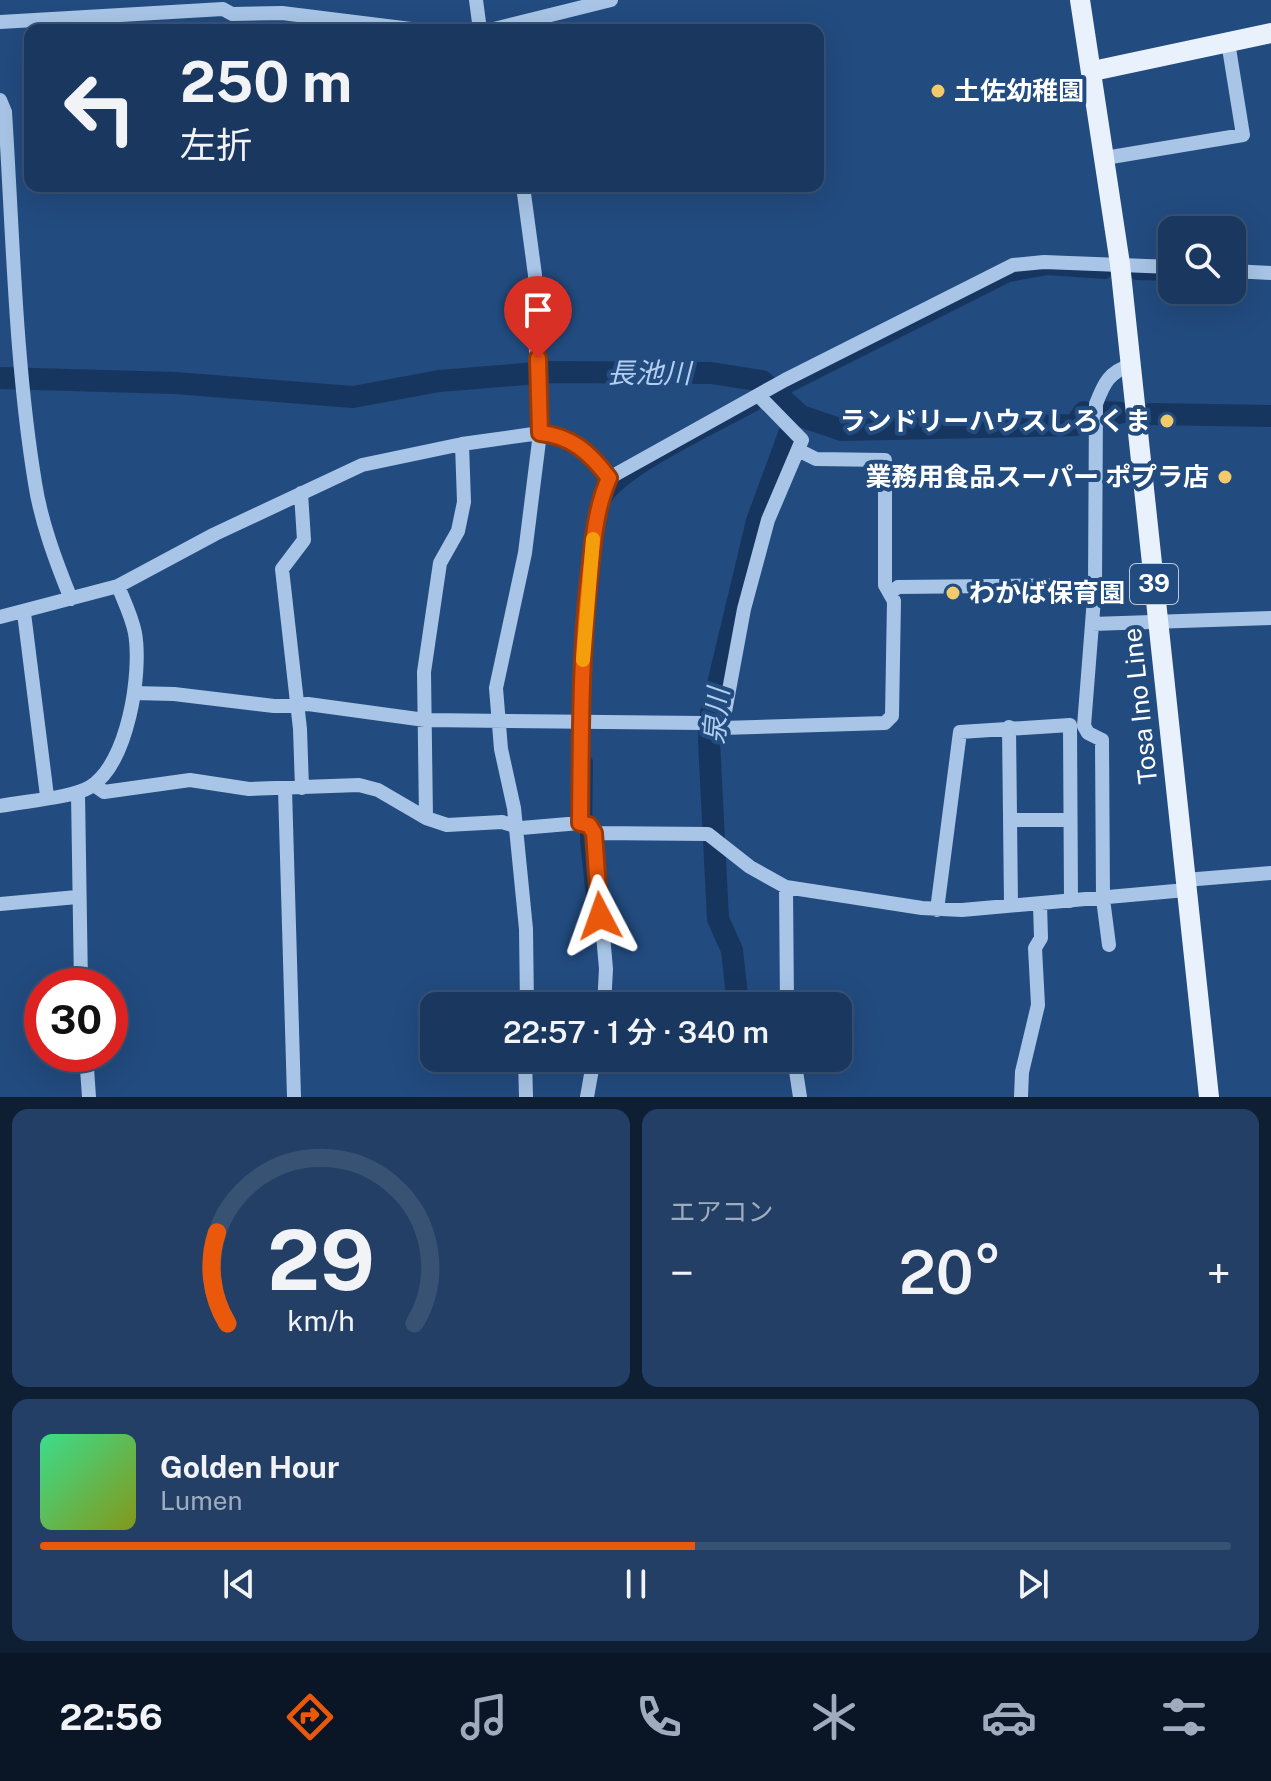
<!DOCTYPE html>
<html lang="ja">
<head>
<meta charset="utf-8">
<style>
  :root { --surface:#1a385f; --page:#233f65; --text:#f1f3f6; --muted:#9facbd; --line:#385274; --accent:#ea580c }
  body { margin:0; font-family:"Public Sans","Noto Sans JP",sans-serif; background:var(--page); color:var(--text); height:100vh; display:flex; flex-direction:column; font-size:30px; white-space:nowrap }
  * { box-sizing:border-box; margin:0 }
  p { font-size:26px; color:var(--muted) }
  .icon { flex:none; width:44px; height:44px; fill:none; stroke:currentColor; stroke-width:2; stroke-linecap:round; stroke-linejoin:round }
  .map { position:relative; height:1097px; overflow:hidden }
  .details { display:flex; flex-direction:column; gap:12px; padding:12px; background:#0e1f34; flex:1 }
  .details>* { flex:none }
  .banner { position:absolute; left:24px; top:24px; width:800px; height:168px; border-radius:16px; box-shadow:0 8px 32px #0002,0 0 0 2px var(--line); background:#1a385f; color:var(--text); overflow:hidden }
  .fabs { position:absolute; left:1158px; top:216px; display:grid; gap:16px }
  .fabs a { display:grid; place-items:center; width:88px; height:88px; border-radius:16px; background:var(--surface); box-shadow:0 8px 32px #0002,0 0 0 2px var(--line); font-size:40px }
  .speed { position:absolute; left:24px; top:968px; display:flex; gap:16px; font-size:40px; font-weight:700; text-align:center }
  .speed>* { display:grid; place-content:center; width:104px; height:104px; border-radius:50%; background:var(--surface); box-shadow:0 8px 32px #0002,0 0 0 2px var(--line); line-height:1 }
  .speed .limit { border:12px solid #d22; background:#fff; color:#111 }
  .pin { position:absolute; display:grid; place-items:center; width:68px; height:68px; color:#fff; margin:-82px -34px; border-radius:50% 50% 50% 0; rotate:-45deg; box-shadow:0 0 8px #0007 }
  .pin .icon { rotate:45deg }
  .me { position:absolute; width:88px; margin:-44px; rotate:356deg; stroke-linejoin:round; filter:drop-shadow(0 0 6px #0008) }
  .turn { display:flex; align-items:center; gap:28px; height:168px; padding:0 24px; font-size:36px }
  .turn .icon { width:104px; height:104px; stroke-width:2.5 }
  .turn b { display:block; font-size:56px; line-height:68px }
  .big { font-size:60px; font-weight:600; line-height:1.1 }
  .details .widget { flex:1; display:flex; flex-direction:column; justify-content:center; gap:12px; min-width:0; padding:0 28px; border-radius:16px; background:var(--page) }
  .details .dial { align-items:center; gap:0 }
  .dial svg { height:208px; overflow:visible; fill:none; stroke:var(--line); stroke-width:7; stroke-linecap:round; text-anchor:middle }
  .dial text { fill:var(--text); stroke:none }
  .song { display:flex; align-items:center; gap:24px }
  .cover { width:96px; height:96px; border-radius:12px; background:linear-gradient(135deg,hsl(150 70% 55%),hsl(70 70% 35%)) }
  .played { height:8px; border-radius:4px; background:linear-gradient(90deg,var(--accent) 55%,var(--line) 55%) }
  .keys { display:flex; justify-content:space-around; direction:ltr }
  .heat { display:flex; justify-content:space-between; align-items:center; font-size:44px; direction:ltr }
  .details .tiles { flex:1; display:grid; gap:12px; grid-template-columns:1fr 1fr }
  .widget:last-child { grid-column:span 2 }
  .trip { position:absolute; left:420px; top:992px; width:432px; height:80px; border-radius:16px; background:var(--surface); box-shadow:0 8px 32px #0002,0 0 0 2px var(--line); font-weight:600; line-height:80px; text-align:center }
  .tab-bar { display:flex; height:128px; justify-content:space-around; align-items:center; background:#0a1626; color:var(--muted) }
  .tab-bar .icon { width:56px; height:56px }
  .tab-bar .selected { color:var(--accent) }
  .tab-bar b { font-size:36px; color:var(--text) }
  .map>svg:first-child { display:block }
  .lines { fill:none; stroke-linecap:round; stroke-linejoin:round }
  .canal { stroke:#17365f; stroke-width:12 }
  .river { stroke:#17365f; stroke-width:22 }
  .minor { stroke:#a8c5e7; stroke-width:14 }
  .major { stroke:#e9f1fd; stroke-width:20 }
  .route-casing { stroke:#983908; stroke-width:20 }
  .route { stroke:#ea580c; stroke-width:14 }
  .slow { stroke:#f59e0b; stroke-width:14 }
  .poi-dot { fill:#f2ca6a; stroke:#224b7f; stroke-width:3 }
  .labels { text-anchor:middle; stroke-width:8; stroke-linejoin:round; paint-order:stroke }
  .shield { fill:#224b7f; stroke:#bdc9d9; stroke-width:2 }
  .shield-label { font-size:24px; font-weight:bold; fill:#fff }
  .poi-label { font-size:26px; font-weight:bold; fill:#fff; stroke:#224b7f; text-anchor:start }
  .street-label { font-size:26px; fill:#fff; stroke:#224b7f }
  .water-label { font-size:28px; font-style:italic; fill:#b3ceee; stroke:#224b7f }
</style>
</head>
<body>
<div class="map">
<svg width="1271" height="1097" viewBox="0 0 1271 1097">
  <rect width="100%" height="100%" fill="#224b7f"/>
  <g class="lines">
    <path class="canal" d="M1136,274L1172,275
      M773,395L1009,276L1047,269L1105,273
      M605,501C620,470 722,424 755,405
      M587,762L586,841L595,923"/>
    <path class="river" d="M0,378L175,383L353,397L439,381L550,372L711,373L762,381L801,416L842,430L1075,425L1084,412
      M1104,412L1120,413
      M1151,414L1271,416
      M738,1006L732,950L718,919L709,741L711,713L757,521L789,434"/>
    <path class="minor" d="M476,0L480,30
      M0,22L223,9L232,14L282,13L419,30
      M490,30L611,0
      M0,100L5,112C13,235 15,361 35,483C41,522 56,562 71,599
      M1105,158L1243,135L1228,42
      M523,186L535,275L533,324L540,385V433L525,553L496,688L501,749L514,808L526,929L527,1006
      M1232,271L1271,273
      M462,444L464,502L458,531L440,563L424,672L426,818L447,825L502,822L521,828L580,823L589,825L594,833L708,834L750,867L786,887L922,908L962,910L1186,890
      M301,493L304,540L282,569L300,729L302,788
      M1095,585L1092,624L1271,618
      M890,593L898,587L1095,585L1096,404C1104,383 1109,372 1131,365
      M24,613L47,796
      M0,617L118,586L215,534L362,465L462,444L540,433C572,436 590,453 609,478
      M1092,624L1084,726L1088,733L1102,740L1103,899L1109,945
      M134,693L174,694L274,706L308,704L425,720L701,723L722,728L885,723L892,716L894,601L885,585V460L816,459L800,451
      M1009,727L1011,905
      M722,728L744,609L768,520L802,440L758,395
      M94,785L104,792L190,780L249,789L359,785L378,790L426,818
      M285,789L294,1097
      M78,793L81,986
      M0,806C24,801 72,798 90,787C128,764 142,673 135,633C132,617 124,601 118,586
      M1011,820H1070
      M580,823C581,741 580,660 589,579C593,544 595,510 609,478L785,380L1013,265L1044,262L1172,267
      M594,833L606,969L604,1006
      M1185,880L1271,873
      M786,887L787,1006
      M0,904L77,897
      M937,910L960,732L1070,725L1071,901
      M86,1054L89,1097
      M525,1058L526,1097
      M794,1058L800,1097
      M587,1097L594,1058
      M1021,1097L1022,1072L1038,1005L1035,948L1041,938L1040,904"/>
    <path class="major" d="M1080,0L1120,264L1209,1097
      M1093,71L1271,33"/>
  </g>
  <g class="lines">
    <defs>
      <path id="route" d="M538,358L540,433C572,436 590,453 609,478C595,510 593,544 589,579C580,660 581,741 580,823L589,825L594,833L600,916"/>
    </defs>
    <use href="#route" class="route-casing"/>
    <use href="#route" class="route"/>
    <path class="slow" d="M583,660L593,539"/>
  </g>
  <g class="poi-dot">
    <circle cx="938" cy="91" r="8"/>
    <circle cx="1167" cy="421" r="8"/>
    <circle cx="1225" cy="477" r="8"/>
    <circle cx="953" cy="593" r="8"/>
  </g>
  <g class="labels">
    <rect class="shield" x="1130" y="564" width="48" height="40" rx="6"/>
    <g class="shield-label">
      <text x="1154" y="592">39</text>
    </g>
    <g class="poi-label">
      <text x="954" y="100">土佐幼稚園</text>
      <text x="1151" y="430" text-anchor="end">ランドリーハウスしろくま</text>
      <text x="1209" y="486" text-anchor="end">業務用食品スーパー ポプラ店</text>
      <text x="969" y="602">わかば保育園</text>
    </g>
    <g class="street-label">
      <text transform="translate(1140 706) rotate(-96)" y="9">Tosa Ino Line</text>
    </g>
    <g class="water-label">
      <text x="649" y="383">長池川</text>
      <text transform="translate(716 716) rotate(-85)" y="10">泉川</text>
    </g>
  </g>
</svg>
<div class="fabs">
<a><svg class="icon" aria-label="search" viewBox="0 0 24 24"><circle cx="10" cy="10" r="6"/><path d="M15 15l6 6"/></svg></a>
</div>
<div class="speed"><div class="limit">30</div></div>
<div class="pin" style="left:538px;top:358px;background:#d93025"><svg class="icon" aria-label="arrive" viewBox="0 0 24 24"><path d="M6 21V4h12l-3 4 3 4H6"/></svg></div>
<svg class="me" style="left:600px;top:916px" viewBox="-20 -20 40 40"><path d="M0-17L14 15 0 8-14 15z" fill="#ea580c" stroke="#fff" stroke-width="4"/></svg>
<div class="trip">22:57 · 1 分 · 340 m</div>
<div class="banner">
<div class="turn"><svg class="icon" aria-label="left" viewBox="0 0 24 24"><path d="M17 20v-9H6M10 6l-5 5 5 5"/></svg><div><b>250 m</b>左折</div></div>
</div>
</div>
<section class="details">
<div class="tiles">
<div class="widget dial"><svg viewBox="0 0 100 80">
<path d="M14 69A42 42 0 1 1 86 69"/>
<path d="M14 69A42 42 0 0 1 10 34" stroke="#ea580c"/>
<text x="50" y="56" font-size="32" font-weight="700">29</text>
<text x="50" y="72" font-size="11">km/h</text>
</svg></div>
<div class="widget"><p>エアコン</p>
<div class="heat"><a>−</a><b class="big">20°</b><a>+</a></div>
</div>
<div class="widget">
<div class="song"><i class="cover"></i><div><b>Golden Hour</b><p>Lumen</p></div></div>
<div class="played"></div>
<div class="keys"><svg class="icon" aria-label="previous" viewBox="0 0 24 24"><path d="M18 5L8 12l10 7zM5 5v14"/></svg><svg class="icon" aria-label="pause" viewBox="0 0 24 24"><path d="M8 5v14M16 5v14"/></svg><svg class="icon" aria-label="next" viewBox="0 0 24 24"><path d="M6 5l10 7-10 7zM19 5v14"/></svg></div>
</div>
</div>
</section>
<nav class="tab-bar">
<b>22:56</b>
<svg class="icon selected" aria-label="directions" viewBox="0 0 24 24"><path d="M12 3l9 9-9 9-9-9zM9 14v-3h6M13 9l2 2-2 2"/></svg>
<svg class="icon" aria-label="music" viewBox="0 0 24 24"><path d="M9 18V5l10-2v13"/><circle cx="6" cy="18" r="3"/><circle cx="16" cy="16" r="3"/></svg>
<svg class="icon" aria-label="phone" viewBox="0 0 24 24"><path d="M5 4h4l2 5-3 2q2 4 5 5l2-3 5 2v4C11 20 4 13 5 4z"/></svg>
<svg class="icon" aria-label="climate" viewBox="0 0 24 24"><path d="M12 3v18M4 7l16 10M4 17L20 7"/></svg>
<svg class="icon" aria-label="car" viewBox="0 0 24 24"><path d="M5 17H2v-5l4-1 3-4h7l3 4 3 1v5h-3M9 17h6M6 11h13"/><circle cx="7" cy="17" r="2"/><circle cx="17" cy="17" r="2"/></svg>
<svg class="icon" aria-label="filters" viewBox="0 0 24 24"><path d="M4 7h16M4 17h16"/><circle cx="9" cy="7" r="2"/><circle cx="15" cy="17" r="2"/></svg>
</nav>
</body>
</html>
